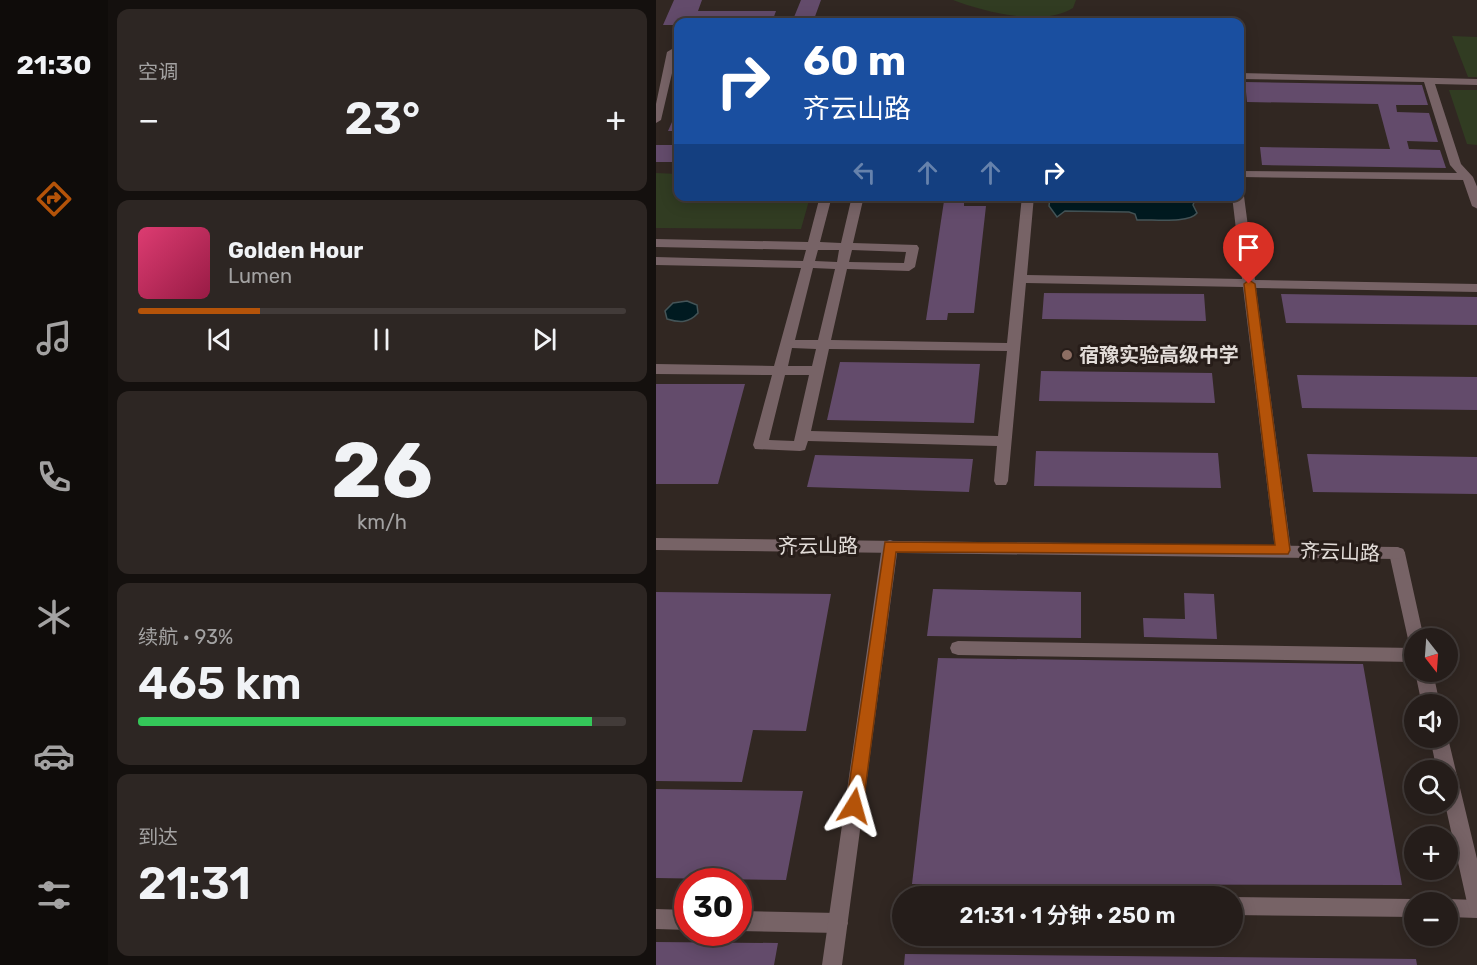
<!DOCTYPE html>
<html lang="zh">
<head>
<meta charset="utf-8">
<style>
  :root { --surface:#251d1a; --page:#2d2623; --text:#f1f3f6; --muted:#a3a2a2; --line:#423b39; --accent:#b45309 }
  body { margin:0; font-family:Rubik,"Noto Sans SC",sans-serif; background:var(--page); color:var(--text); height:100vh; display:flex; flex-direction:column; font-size:22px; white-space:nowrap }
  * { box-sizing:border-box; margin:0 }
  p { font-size:20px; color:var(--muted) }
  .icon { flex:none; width:33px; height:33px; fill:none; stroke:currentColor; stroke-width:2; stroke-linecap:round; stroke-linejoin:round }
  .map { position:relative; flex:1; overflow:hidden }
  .sheet { display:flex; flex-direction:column; gap:9px; padding:9px; background:#14100e; width:548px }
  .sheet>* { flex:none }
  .hud { position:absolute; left:18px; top:18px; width:570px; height:183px; border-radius:12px; box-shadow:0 3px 15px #0003,0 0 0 2px var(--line); background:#1a4fa0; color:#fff; overflow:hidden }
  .needle { width:39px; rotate:163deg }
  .buttons { position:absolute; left:748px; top:628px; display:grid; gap:12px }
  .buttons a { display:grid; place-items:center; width:54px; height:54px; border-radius:50%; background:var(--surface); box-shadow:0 3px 15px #0003,0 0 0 2px var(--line); font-size:30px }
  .speed { position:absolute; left:18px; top:868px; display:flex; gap:12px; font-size:30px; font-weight:700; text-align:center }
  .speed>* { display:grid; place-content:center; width:78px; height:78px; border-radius:50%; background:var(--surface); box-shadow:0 3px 15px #0003,0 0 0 2px var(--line); line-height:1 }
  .speed .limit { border:9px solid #d22; background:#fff; color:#111 }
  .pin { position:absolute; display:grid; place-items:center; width:51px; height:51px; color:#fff; margin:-62px -26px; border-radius:50% 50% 50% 0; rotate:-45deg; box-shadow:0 0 6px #0007 }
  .pin .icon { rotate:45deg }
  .me { position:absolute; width:66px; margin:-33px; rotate:8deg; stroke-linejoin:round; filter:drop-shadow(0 0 4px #0008) }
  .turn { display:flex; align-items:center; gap:21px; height:126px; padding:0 30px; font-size:27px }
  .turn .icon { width:78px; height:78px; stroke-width:2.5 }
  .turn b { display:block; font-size:42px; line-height:51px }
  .lanes { display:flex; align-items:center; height:57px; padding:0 30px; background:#0003; justify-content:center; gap:30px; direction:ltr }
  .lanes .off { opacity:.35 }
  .big { font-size:45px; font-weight:600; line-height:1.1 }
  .sheet .tile { flex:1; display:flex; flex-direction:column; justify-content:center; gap:9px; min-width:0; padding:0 21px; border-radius:12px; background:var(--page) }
  .sheet .dial { align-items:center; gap:0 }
  .dial b { font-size:78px; line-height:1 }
  .song { display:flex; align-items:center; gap:18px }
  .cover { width:72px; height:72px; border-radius:9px; background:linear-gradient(135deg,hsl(340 70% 55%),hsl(340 70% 35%)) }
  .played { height:6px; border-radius:3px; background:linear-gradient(90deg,var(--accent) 25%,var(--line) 25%) }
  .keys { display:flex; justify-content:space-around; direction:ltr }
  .heat { display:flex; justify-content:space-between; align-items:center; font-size:33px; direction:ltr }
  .charge { height:9px; border-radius:4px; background:linear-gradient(90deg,#34c759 93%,var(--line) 0) }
  .trip { position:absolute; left:236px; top:886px; width:351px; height:60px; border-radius:30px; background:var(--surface); box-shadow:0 3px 15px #0003,0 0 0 2px var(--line); font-weight:600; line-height:60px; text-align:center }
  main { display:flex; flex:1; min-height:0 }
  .tab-bar { display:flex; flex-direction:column; width:108px; justify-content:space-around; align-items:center; background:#0f0c0a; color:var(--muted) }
  .tab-bar .icon { width:42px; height:42px }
  .tab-bar .selected { color:var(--accent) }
  .tab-bar b { font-size:27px; color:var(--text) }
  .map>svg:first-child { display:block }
  .green { fill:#313c22 }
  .water { fill:#001a20; stroke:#445457; stroke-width:1.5 }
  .building { fill:#634b6b }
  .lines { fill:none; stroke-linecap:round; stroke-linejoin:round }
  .service { fill:#776366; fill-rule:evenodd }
  .minor { fill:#776366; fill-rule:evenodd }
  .tertiary { fill:#776366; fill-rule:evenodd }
  .route { fill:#b45309; stroke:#753606; stroke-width:1.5 }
  .education-dot { fill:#8d6e63; stroke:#271d19; stroke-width:2 }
  .labels { text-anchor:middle; stroke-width:6; stroke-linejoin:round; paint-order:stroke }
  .poi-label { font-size:20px; font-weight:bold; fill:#e2dcd8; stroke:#271d19; text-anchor:start }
  .street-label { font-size:20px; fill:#e2dcd8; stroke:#271d19 }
</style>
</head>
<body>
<main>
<nav class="tab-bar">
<b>21:30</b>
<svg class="icon selected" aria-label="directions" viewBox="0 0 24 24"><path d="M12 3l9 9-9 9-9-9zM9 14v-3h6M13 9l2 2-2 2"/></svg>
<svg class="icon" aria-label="music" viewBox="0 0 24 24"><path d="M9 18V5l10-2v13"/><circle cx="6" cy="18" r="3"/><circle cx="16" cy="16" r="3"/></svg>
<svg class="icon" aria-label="phone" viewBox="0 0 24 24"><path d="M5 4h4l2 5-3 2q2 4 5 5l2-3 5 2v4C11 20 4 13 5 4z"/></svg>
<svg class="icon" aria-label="climate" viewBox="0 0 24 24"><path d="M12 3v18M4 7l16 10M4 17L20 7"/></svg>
<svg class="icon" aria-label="car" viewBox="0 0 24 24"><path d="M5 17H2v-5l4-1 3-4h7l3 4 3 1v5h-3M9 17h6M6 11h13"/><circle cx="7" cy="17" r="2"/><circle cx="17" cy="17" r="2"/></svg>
<svg class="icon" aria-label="filters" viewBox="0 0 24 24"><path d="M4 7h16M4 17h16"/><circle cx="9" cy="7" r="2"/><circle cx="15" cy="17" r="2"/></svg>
</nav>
<section class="sheet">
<div class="tile"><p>空调</p>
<div class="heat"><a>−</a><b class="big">23°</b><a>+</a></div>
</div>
<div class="tile">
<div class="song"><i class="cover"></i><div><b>Golden Hour</b><p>Lumen</p></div></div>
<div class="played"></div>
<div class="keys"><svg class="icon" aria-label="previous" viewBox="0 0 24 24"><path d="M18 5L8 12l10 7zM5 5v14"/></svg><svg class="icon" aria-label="pause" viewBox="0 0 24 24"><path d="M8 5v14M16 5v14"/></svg><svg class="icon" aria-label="next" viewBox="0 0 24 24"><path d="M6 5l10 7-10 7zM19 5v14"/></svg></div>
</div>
<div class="tile dial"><b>26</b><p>km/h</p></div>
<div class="tile"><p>续航 · 93%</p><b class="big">465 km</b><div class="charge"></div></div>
<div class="tile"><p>到达</p><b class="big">21:31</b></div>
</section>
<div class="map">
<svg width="822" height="965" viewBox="0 0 822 965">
  <rect width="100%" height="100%" fill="#312722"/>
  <path class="green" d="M297,0H420L417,8C386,27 329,12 297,0Z
    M796,36L821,37V77H812Z
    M793,90H821V145L811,144Z
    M0,173L22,174V196L154,197L145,229L0,228Z"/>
  <path class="water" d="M394,197H540L537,205L541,213C533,224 495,219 481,220L479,214L473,212L409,211L401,217L393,206Z
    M31,301L41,305L42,313C33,323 24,323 11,319L9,311L17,303Z"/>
  <path class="building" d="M18,0H46L42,11H120L116,22H22V25H7Z
    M145,0H165L157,22H136Z
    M589,82L766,85L772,105H740L741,112L773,113L782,142L751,141L753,149L784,150L790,168L606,165L604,147L734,149L722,104L591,102Z
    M20,113H22V131H12Z
    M0,145H22V162H0Z
    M288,201H308V206H330L318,313H292L291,320H270Z
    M388,293L548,294L550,321L386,319Z
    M625,294L822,297V325L630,323Z
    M184,362L324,364L318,423L171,420Z
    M385,371L556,373L559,403L383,401Z
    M641,375L822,377V410L646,408Z
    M0,384H89L62,484H0Z
    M380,451L562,453L565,488L378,486Z
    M651,454L822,457V494L657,492Z
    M159,455L317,459L313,492L151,487Z
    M277,589L425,592V638L271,636Z
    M0,592L175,594L150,731L97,730L86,782L0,781Z
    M528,593L558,594L561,639L488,637L487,618L529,619Z
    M282,658L707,664L746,885L256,884Z
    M0,789L147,791L130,880L0,878Z
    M0,942L122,943L118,965H0Z
    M249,954L760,959L761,965H248Z"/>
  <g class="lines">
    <path class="service" d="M16,49L21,52L5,120L0,123V104L11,52Z
      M584,73L822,79V85L779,84L805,164L817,177L822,189V209L816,206L807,180L584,177V171L801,173L794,165L768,82L584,79Z
      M584,193L588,196L599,280L822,284V292L600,288L635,550L633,554H621L619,550L587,287L370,283L352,481L350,485H340L338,481L341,446L152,441L149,450L144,451L99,449L97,445L116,375L0,374V364L118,366L145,268L0,265V257L147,261L150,250L0,247V239L152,242L164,196H176L164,242L185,243L196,196H208L197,243L261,245L263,248L259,267L253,271L191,269L175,340L351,343L366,196H378L371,275L586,279L576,196H584ZM162,250H183L181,262L159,261ZM196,250L250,252L248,263L193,262ZM157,268L179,269L162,340H139ZM136,348L160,349L156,366H132ZM173,349L351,351L342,436L155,431ZM129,375H153L138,441L113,440Z
      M302,641L759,648V662L302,655L296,653L294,648L296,643Z
      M575,897H576L759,899L767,903H759V917L576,915Z
      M792,899L822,900V918L792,917V903H784Z
      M0,909L32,910V930L0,929Z
      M82,911L182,913L189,916L192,923L189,930L182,933L82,931Z"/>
    <path class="minor" d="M234,540L240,542L242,546L186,965H166L226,546L228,542Z
      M741,547L747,549L749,553L768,639H759V645L754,644L752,639L733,553L735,549Z
      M759,672H777L784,705H766Z
      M774,738H792L822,863V916L815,914L812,907L789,804H792V771H781Z"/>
    <path class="tertiary" d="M0,538L741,547L747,549L749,553L747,557L741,559L0,550Z"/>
  </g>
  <path class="route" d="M593,280L599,284L634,550L632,554L240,552L207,806L204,811L198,813L192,811L190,806L229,542L619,545L588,284Z"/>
  <circle class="education-dot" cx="411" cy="355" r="6"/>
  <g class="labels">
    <g class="poi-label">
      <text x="423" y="362">宿豫实验高级中学</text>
    </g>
    <g class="street-label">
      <text x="162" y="553">齐云山路</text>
      <text transform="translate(684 552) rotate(2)" y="7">齐云山路</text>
    </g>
  </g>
</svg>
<div class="buttons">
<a><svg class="needle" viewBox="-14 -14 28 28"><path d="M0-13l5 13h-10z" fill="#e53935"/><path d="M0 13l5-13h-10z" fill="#a3a2a2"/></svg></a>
<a><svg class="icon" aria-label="sound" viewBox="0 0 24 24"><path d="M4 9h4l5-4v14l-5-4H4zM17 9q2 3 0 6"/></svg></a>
<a><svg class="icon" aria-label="search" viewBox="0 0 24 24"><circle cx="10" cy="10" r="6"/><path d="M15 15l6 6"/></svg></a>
<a>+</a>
<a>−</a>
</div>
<div class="speed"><div class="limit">30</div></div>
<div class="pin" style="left:593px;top:284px;background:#d93025"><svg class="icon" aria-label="arrive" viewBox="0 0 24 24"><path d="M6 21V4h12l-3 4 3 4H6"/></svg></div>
<svg class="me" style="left:198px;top:806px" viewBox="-20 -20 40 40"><path d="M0-17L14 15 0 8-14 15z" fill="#b45309" stroke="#fff" stroke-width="4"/></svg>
<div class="trip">21:31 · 1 分钟 · 250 m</div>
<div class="hud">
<div class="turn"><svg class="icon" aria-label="right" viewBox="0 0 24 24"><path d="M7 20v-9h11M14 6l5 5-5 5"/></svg><div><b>60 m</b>齐云山路</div></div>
<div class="lanes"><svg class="icon off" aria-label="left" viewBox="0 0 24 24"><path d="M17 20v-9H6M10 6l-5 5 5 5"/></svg><svg class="icon off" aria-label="ahead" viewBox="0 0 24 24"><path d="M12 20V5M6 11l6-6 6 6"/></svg><svg class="icon off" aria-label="ahead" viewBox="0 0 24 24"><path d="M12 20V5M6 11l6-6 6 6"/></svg><svg class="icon" aria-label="right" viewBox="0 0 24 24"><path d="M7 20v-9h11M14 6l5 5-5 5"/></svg></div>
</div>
</div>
</main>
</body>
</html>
